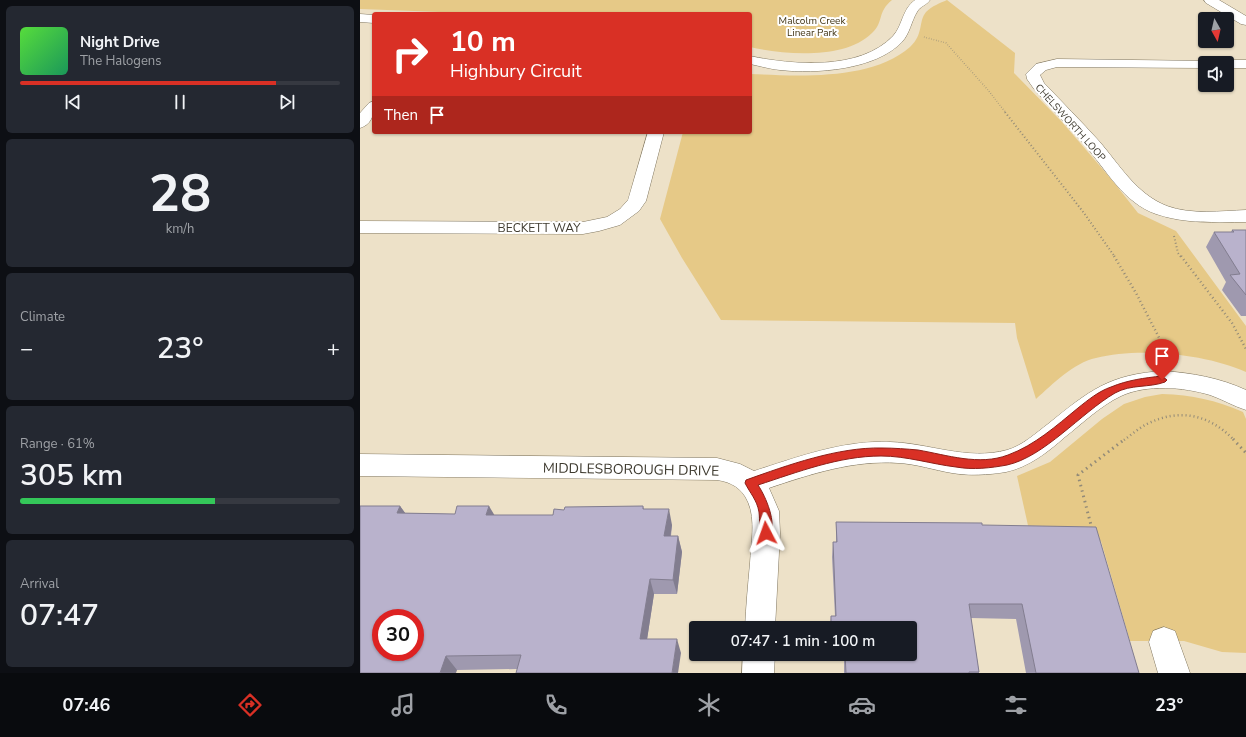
<!DOCTYPE html>
<html lang="en">
<head>
<meta charset="utf-8">
<style>
  :root { --surface:#171b24; --page:#242831; --text:#f1f3f6; --muted:#9ea1a6; --line:#363941; --accent:#d93025 }
  body { margin:0; font-family:"Nunito Sans",sans-serif; background:var(--page); color:var(--text); height:100vh; display:flex; flex-direction:column; font-size:15px; white-space:nowrap }
  * { box-sizing:border-box; margin:0 }
  p { font-size:13px; color:var(--muted) }
  .icon { flex:none; width:22px; height:22px; fill:none; stroke:currentColor; stroke-width:2; stroke-linecap:round; stroke-linejoin:round }
  .map { position:relative; flex:1; overflow:hidden }
  .drawer { display:flex; flex-direction:column; gap:6px; padding:6px; background:#0d0f14; width:360px }
  .drawer>* { flex:none }
  .banner { position:absolute; left:12px; top:12px; width:380px; height:122px; border-radius:4px; box-shadow:0 1px 3px #0004; background:#d93025; color:#fff; overflow:hidden }
  .needle { width:26px; rotate:172deg }
  .tools { position:absolute; left:838px; top:12px; display:grid; gap:8px }
  .tools a { display:grid; place-items:center; width:36px; height:36px; border-radius:4px; background:var(--surface); box-shadow:0 1px 3px #0004; font-size:20px }
  .speed { position:absolute; left:12px; top:609px; display:flex; gap:8px; font-size:20px; font-weight:700; text-align:center }
  .speed>* { display:grid; place-content:center; width:52px; height:52px; border-radius:50%; background:var(--surface); box-shadow:0 1px 3px #0004; line-height:1 }
  .speed .limit { border:6px solid #d22; background:#fff; color:#111 }
  .pin { position:absolute; display:grid; place-items:center; width:34px; height:34px; color:#fff; margin:-41px -17px; border-radius:50% 50% 50% 0; rotate:-45deg; box-shadow:0 0 4px #0007 }
  .pin .icon { rotate:45deg }
  .me { position:absolute; width:44px; margin:-22px; rotate:356deg; stroke-linejoin:round; filter:drop-shadow(0 0 3px #0008) }
  .turn { display:flex; align-items:center; gap:14px; height:84px; padding:0 12px; font-size:18px }
  .turn .icon { width:52px; height:52px; stroke-width:2.5 }
  .turn b { display:block; font-size:28px; line-height:34px }
  .then { display:flex; align-items:center; height:38px; padding:0 12px; background:#0003; gap:8px; font-size:15px }
  .big { font-size:30px; font-weight:600; line-height:1.1 }
  .drawer .card { flex:1; display:flex; flex-direction:column; justify-content:center; gap:6px; min-width:0; padding:0 14px; border-radius:6px; background:var(--page) }
  .drawer .dial { align-items:center; gap:0 }
  .dial b { font-size:52px; line-height:1 }
  .song { display:flex; align-items:center; gap:12px }
  .cover { width:48px; height:48px; border-radius:6px; background:linear-gradient(135deg,hsl(110 70% 55%),hsl(150 70% 35%)) }
  .played { height:4px; border-radius:2px; background:linear-gradient(90deg,var(--accent) 80%,var(--line) 80%) }
  .keys { display:flex; justify-content:space-around; direction:ltr }
  .heat { display:flex; justify-content:space-between; align-items:center; font-size:22px; direction:ltr }
  .charge { height:6px; border-radius:3px; background:linear-gradient(90deg,#34c759 61%,var(--line) 0) }
  .trip { position:absolute; left:329px; top:621px; width:228px; height:40px; border-radius:4px; background:var(--surface); box-shadow:0 1px 3px #0004; font-weight:600; line-height:40px; text-align:center }
  .tabs { display:flex; height:64px; justify-content:space-around; align-items:center; background:#090b0e; color:var(--muted) }
  .tabs .icon { width:28px; height:28px }
  .tabs .current { color:var(--accent) }
  .tabs b { font-size:18px; color:var(--text) }
  main { display:flex; flex:1; min-height:0 }
  .map>svg:first-child { display:block }
  .green { fill:#e6c987 }
  .lines { fill:none; stroke-linecap:round; stroke-linejoin:round }
  .minor-casing { stroke:#817760; stroke-width:1 }
  .path-far3 { stroke:#928a78; stroke-width:1.5; stroke-dasharray:0.5 2; stroke-linecap:butt }
  .path-far2 { stroke:#928a78; stroke-width:2; stroke-dasharray:1 2.5; stroke-linecap:butt }
  .path-far1 { stroke:#928a78; stroke-width:2.5; stroke-dasharray:1 3; stroke-linecap:butt }
  .path { stroke:#928a78; stroke-width:3; stroke-dasharray:1.5 4; stroke-linecap:butt }
  .minor { fill:#fff; fill-rule:evenodd }
  .wall { fill:#9f99af }
  .shaded-wall { fill:#827d8f }
  .building { fill:#b9b2cc; stroke:#827d8f; fill-rule:evenodd }
  .route { fill:#d93025; stroke:#8d1f18 }
  .labels { text-anchor:middle; stroke-width:4; stroke-linejoin:round; paint-order:stroke }
  .far-park-label { font-size:10px; fill:#403313; stroke:#fff }
  .far-street-label { font-size:10px; fill:#3e3a2f; stroke:#fff }
  .street-label { font-size:12px; fill:#3e3a2f; stroke:#fff }
  .near-street-label { font-size:14px; fill:#3e3a2f; stroke:#fff }
</style>
</head>
<body>
<main>
<section class="drawer">
<div class="card">
<div class="song"><i class="cover"></i><div><b>Night Drive</b><p>The Halogens</p></div></div>
<div class="played"></div>
<div class="keys"><svg class="icon" aria-label="previous" viewBox="0 0 24 24"><path d="M18 5L8 12l10 7zM5 5v14"/></svg><svg class="icon" aria-label="pause" viewBox="0 0 24 24"><path d="M8 5v14M16 5v14"/></svg><svg class="icon" aria-label="next" viewBox="0 0 24 24"><path d="M6 5l10 7-10 7zM19 5v14"/></svg></div>
</div>
<div class="card dial"><b>28</b><p>km/h</p></div>
<div class="card"><p>Climate</p>
<div class="heat"><a>−</a><b class="big">23°</b><a>+</a></div>
</div>
<div class="card"><p>Range · 61%</p><b class="big">305 km</b><div class="charge"></div></div>
<div class="card"><p>Arrival</p><b class="big">07:47</b></div>
</section>
<div class="map">
<svg width="886" height="673" viewBox="0 0 886 673">
  <rect width="100%" height="100%" fill="#ede1c8"/>
  <path class="green" d="M0,0H532C517,12 524,22 512,33C485,60 424,55 390,47V14L108,13L0,9Z
    M587,0L655,53L654,73L702,122L752,180L778,213L816,231L886,326V372C846,354 779,347 736,358C713,363 693,384 676,399L657,338L655,323L361,320L322,258L300,219L323,132H390V74C438,76 511,81 550,47C564,34 558,22 566,12C572,6 580,3 587,0Z
    M802,394C833,395 855,400 883,412L886,419V653L862,652L824,641H770L741,541L671,539L657,476L690,462L742,419L764,404L785,397Z"/>
  <g class="lines">
    <defs>
      <path id="minor" d="M555,0H570C567,5 560,6 557,12C551,22 550,33 542,42C515,70 456,74 420,70C410,69 400,66 390,64V56C432,65 500,71 533,36C543,25 542,9 555,0Z
        M844,0H859L886,16V25L881,24L846,3Z
        M0,14L14,15V23L0,22Z
        M697,59L850,61L851,63H845V68L697,67L686,70L680,75L684,83C702,102 721,121 739,141C759,164 776,194 807,206C831,215 861,211 886,210V222C855,222 825,224 796,214C764,203 746,170 725,145C708,126 691,108 674,89L667,79L666,74L676,64Z
        M867,60H886V68H867V63H861Z
        M14,101C14,113 13,124 0,128V113L9,103Z
        M288,132H304L286,201L279,211L260,225L239,231L223,234L0,233V221L223,222L247,217L260,209L268,200Z
        M804,371C832,373 860,378 886,390V410C873,406 862,399 850,395C823,387 787,384 761,396C740,406 723,423 705,437C688,452 669,467 646,472C628,475 609,476 592,473C574,470 557,464 538,463C493,460 451,474 409,488L419,511L420,533L415,628H385C386,606 388,585 390,563C391,544 396,520 388,502C382,488 371,482 357,480L0,476V454L357,458L380,464L394,471C438,457 483,440 530,442C569,443 607,461 647,450C662,446 676,433 688,424C729,391 749,374 804,371Z
        M804,627L815,631L830,673H798L789,642L793,631Z
        M383,654H415L414,673H382Z"/>
    </defs>
    <use href="#minor" class="minor-casing"/>
    <path class="path-far3" d="M564,37L586,43L628,90L646,113"/>
    <path class="path-far2" d="M645,112L724,213L755,257
      M814,236L818,253L821,257"/>
    <path class="path-far1" d="M754,256L776,293L808,355
      M821,256L872,323L886,349
      M764,440C771,435 779,428 787,424C819,408 849,414 874,440"/>
    <path class="path" d="M873,439L886,453
      M732,529L718,475L765,439"/>
    <use href="#minor" class="minor"/>
  </g>
  <path class="wall" d="M872,230H886V316H881L862,290L866,282L846,247L854,232H871Z
    M40,506L45,513L134,515H193L204,510L283,506L284,509L312,525L311,536H318L322,552L317,594H294L287,639L321,653L157,669L97,670L0,673Z
    M476,522L622,525L779,673H666L656,619L611,618L619,672V673H484V655L471,654H550V628H470L471,616H475L472,557L473,542H476Z"/>
  <path class="shaded-wall" d="M40,506L51,521L37,513Z
    M129,506L138,521L126,515Z
    M309,509L312,525L308,552L304,536Z
    M318,536L322,552L317,594L313,580Z
    M290,579L294,594L285,653L280,639Z
    M317,639L321,653L318,673H312Z
    M86,656L97,670L96,673H80Z"/>
  <path class="building" d="M872,230H886V295L870,275L880,274L854,232H874Z
    M0,506H40L37,513L95,514L97,506H129L126,515H193L194,509L204,510L205,507L283,506V509H309L304,536H318L313,580L290,579L280,639H317L312,673H156L161,655L86,656L80,673H0ZM21,618H55V652H21Z
    M476,522L622,523V525L736,527L779,673H676L662,604H609L619,672H609V673H486L485,654H550V628H471V616H476L473,542H477Z"/>
  <path class="route" d="M802,376L807,380L805,382C789,388 771,384 755,393C721,413 684,457 647,465C631,468 613,470 596,467C571,464 547,456 521,456C479,456 438,472 398,485C406,497 417,523 410,537L406,539L402,537C399,529 400,520 399,512C397,500 390,493 385,483L386,480C428,465 478,447 522,448C534,448 547,449 558,450C587,455 619,466 648,455C675,445 696,426 718,408C728,400 739,391 751,387C768,380 784,378 802,376Z"/>
  <g class="labels">
    <g class="far-park-label">
      <text x="452" y="24">Malcolm Creek<tspan x="452" dy="12">Linear Park</tspan></text>
    </g>
    <g class="far-street-label">
      <text transform="translate(711 122) rotate(48)" y="4">CHELSWORTH LOOP</text>
    </g>
    <g class="street-label">
      <text x="179" y="232">BECKETT WAY</text>
    </g>
    <g class="near-street-label">
      <text transform="translate(271 469) rotate(1)" y="5">MIDDLESBOROUGH DRIVE</text>
    </g>
  </g>
</svg>
<div class="tools">
<a><svg class="needle" viewBox="-14 -14 28 28"><path d="M0-13l5 13h-10z" fill="#e53935"/><path d="M0 13l5-13h-10z" fill="#9ea1a6"/></svg></a>
<a><svg class="icon" aria-label="sound" viewBox="0 0 24 24"><path d="M4 9h4l5-4v14l-5-4H4zM17 9q2 3 0 6"/></svg></a>
</div>
<div class="speed"><div class="limit">30</div></div>
<div class="pin" style="left:802px;top:380px;background:#d93025"><svg class="icon" aria-label="arrive" viewBox="0 0 24 24"><path d="M6 21V4h12l-3 4 3 4H6"/></svg></div>
<svg class="me" style="left:406px;top:533px" viewBox="-20 -20 40 40"><path d="M0-17L14 15 0 8-14 15z" fill="#d93025" stroke="#fff" stroke-width="4"/></svg>
<div class="trip">07:47 · 1 min · 100 m</div>
<div class="banner">
<div class="turn"><svg class="icon" aria-label="right" viewBox="0 0 24 24"><path d="M7 20v-9h11M14 6l5 5-5 5"/></svg><div><b>10 m</b>Highbury Circuit</div></div>
<div class="then">Then<svg class="icon" aria-label="arrive" viewBox="0 0 24 24"><path d="M6 21V4h12l-3 4 3 4H6"/></svg></div>
</div>
</div>
</main>
<nav class="tabs">
<b>07:46</b>
<svg class="icon current" aria-label="directions" viewBox="0 0 24 24"><path d="M12 3l9 9-9 9-9-9zM9 14v-3h6M13 9l2 2-2 2"/></svg>
<svg class="icon" aria-label="music" viewBox="0 0 24 24"><path d="M9 18V5l10-2v13"/><circle cx="6" cy="18" r="3"/><circle cx="16" cy="16" r="3"/></svg>
<svg class="icon" aria-label="phone" viewBox="0 0 24 24"><path d="M5 4h4l2 5-3 2q2 4 5 5l2-3 5 2v4C11 20 4 13 5 4z"/></svg>
<svg class="icon" aria-label="climate" viewBox="0 0 24 24"><path d="M12 3v18M4 7l16 10M4 17L20 7"/></svg>
<svg class="icon" aria-label="car" viewBox="0 0 24 24"><path d="M5 17H2v-5l4-1 3-4h7l3 4 3 1v5h-3M9 17h6M6 11h13"/><circle cx="7" cy="17" r="2"/><circle cx="17" cy="17" r="2"/></svg>
<svg class="icon" aria-label="filters" viewBox="0 0 24 24"><path d="M4 7h16M4 17h16"/><circle cx="9" cy="7" r="2"/><circle cx="15" cy="17" r="2"/></svg>
<b>23°</b>
</nav>
</body>
</html>
